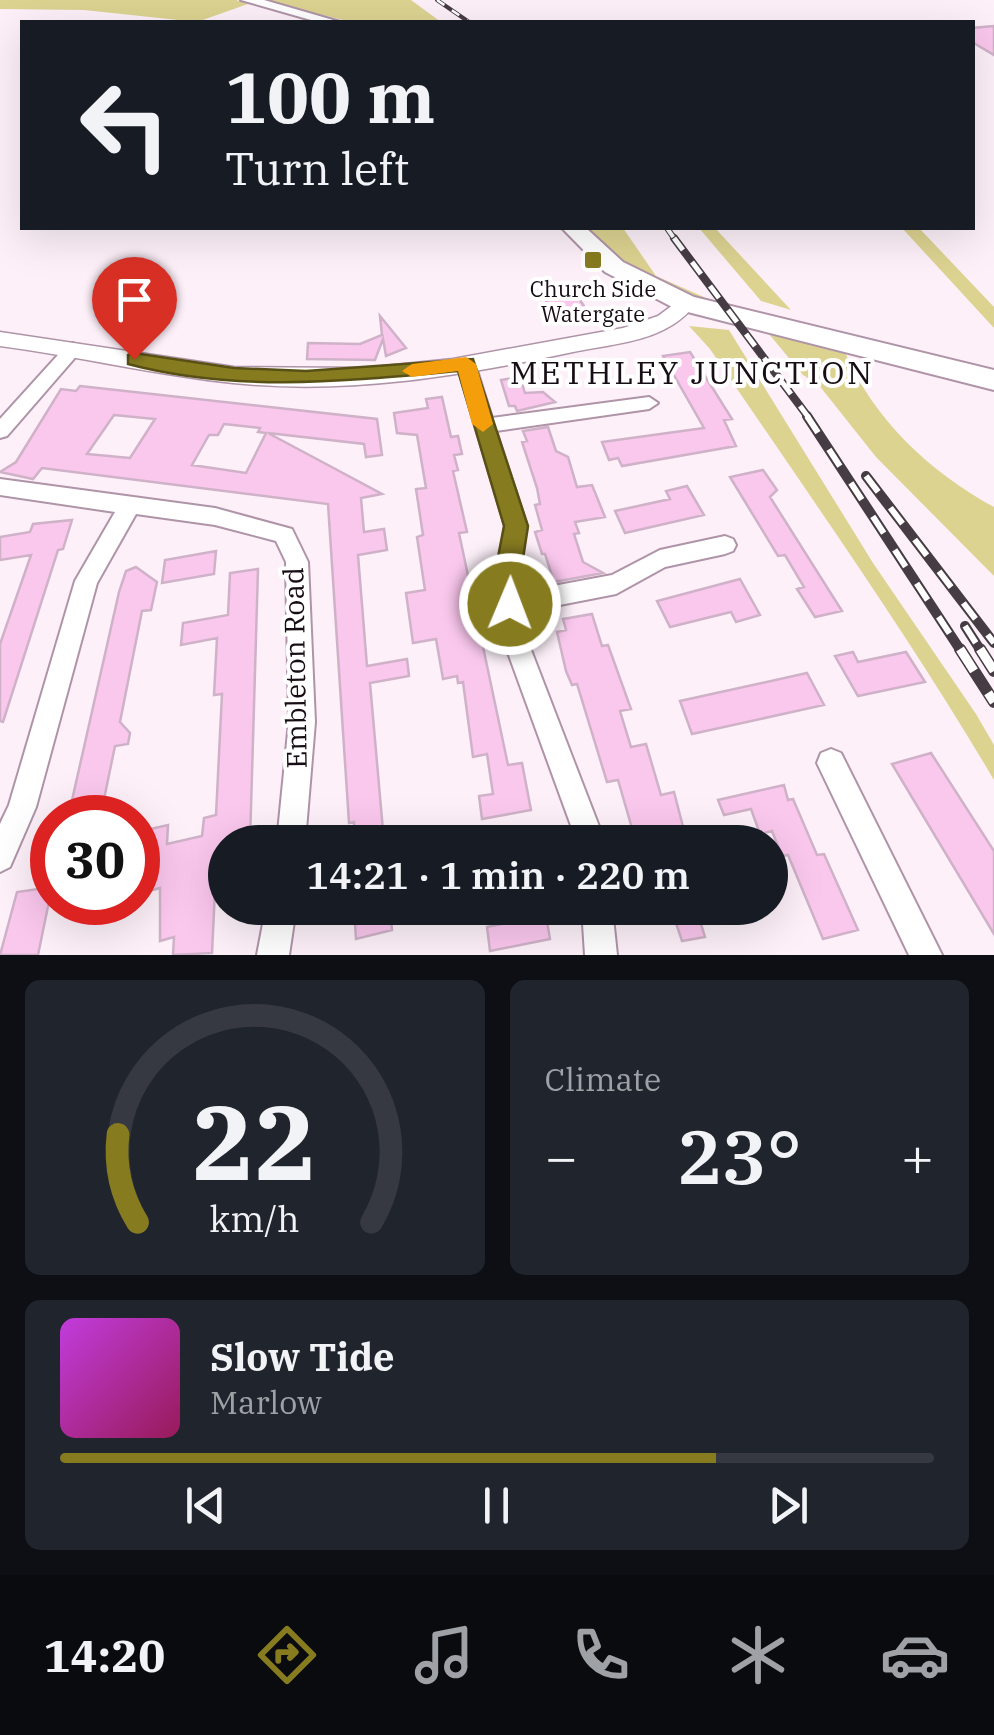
<!DOCTYPE html>
<html lang="en">
<head>
<meta charset="utf-8">
<style>
  :root { --surface:#171b24; --page:#20242c; --text:#f1f3f6; --muted:#9ea1a6; --line:#363941; --accent:#877b20 }
  body { margin:0; font-family:"IBM Plex Serif",serif; background:var(--page); color:var(--text); height:100vh; display:flex; flex-direction:column; font-size:38px; white-space:nowrap }
  * { box-sizing:border-box; margin:0 }
  p { font-size:32px; color:var(--muted) }
  .icon { flex:none; width:55px; height:55px; fill:none; stroke:currentColor; stroke-width:2; stroke-linecap:round; stroke-linejoin:round }
  .map { position:relative; height:955px; overflow:hidden }
  .drawer { display:flex; flex-direction:column; gap:25px; padding:25px; background:#0d0f14; flex:1 }
  .drawer>* { flex:none }
  .guide { position:absolute; left:20px; top:20px; width:955px; height:210px; border-radius:0px; box-shadow:0 10px 40px #0002; background:#171b24; color:var(--text); overflow:hidden }
  .speed { position:absolute; left:30px; top:795px; display:flex; gap:20px; font-size:50px; font-weight:700; text-align:center }
  .speed>* { display:grid; place-content:center; width:130px; height:130px; border-radius:50%; background:var(--surface); box-shadow:0 10px 40px #0002; line-height:1 }
  .speed .limit { border:15px solid #d22; background:#fff; color:#111 }
  .pin { position:absolute; display:grid; place-items:center; width:85px; height:85px; color:#fff; margin:-102px -42px; border-radius:50% 50% 50% 0; rotate:-45deg; box-shadow:0 0 10px #0007 }
  .pin .icon { rotate:45deg }
  .me { position:absolute; width:110px; margin:-55px; rotate:1deg; stroke-linejoin:round; filter:drop-shadow(0 0 8px #0008) }
  .turn { display:flex; align-items:center; gap:35px; height:210px; padding:0 40px; font-size:45px }
  .turn .icon { width:130px; height:130px; stroke-width:2.5 }
  .turn b { display:block; font-size:70px; line-height:85px }
  .big { font-size:75px; font-weight:600; line-height:1.1 }
  .drawer .tile { flex:1; display:flex; flex-direction:column; justify-content:center; gap:15px; min-width:0; padding:0 35px; border-radius:15px; background:var(--page) }
  .drawer .dial { align-items:center; gap:0 }
  .dial svg { height:260px; overflow:visible; fill:none; stroke:var(--line); stroke-width:7; stroke-linecap:round; text-anchor:middle }
  .dial text { fill:var(--text); stroke:none }
  .song { display:flex; align-items:center; gap:30px }
  .cover { width:120px; height:120px; border-radius:15px; background:linear-gradient(135deg,hsl(290 70% 55%),hsl(330 70% 35%)) }
  .played { height:10px; border-radius:5px; background:linear-gradient(90deg,var(--accent) 75%,var(--line) 75%) }
  .keys { display:flex; justify-content:space-around; direction:ltr }
  .heat { display:flex; justify-content:space-between; align-items:center; font-size:55px; direction:ltr }
  .drawer .tiles { flex:1; display:grid; gap:25px; grid-template-columns:1fr 1fr }
  .tile:last-child { grid-column:span 2 }
  .trip { position:absolute; left:208px; top:825px; width:580px; height:100px; border-radius:50px; background:var(--surface); box-shadow:0 10px 40px #0002; font-weight:600; line-height:100px; text-align:center }
  .dock { display:flex; height:160px; justify-content:space-around; align-items:center; background:#090b0e; color:var(--muted) }
  .dock .icon { width:70px; height:70px }
  .dock .selected { color:var(--accent) }
  .dock b { font-size:45px; color:var(--text) }
  .map>svg:first-child { display:block }
  .green { fill:#dcd391 }
  .building { fill:#fac7ed; stroke:#cfb2c8; stroke-width:2.5; fill-rule:evenodd }
  .lines { fill:none; stroke-linecap:round; stroke-linejoin:round }
  .street-casing { stroke:#af94a8; stroke-width:4 }
  .secondary-casing { stroke:#af94a8; stroke-width:3 }
  .primary-casing { stroke:#af94a8; stroke-width:4 }
  .street { fill:#fff; fill-rule:evenodd }
  .secondary { fill:#fff; fill-rule:evenodd }
  .primary { fill:#fff; fill-rule:evenodd }
  .rail-far4-casing { stroke:#463c43; stroke-width:4 }
  .rail-far3-casing { stroke:#463c43; stroke-width:6 }
  .rail-far2-casing { stroke:#463c43; stroke-width:8 }
  .rail-far1-casing { stroke:#463c43; stroke-width:10 }
  .rail-casing { stroke:#463c43; stroke-width:12 }
  .rail-far4 { stroke:#fff; stroke-width:2.5; stroke-dasharray:9; stroke-linecap:butt }
  .rail-far3 { stroke:#fff; stroke-width:4; stroke-dasharray:11; stroke-linecap:butt }
  .rail-far2 { stroke:#fff; stroke-width:5; stroke-dasharray:15; stroke-linecap:butt }
  .rail-far1 { stroke:#fff; stroke-width:6; stroke-dasharray:20; stroke-linecap:butt }
  .rail { stroke:#fff; stroke-width:9; stroke-dasharray:26; stroke-linecap:butt }
  .route { fill:#877b20; stroke:#585015; stroke-width:2.5 }
  .slow { fill:#f59e0b }
  .poi-dot { fill:#877b20; stroke:#fff; stroke-width:4 }
  .labels { text-anchor:middle; stroke-width:8; stroke-linejoin:round; paint-order:stroke }
  .far-poi-label { font-size:22px; fill:#170d14; stroke:#fff }
  .street-label { font-size:28px; fill:#170d14; stroke:#fff }
  .quarter-label { font-size:32px; letter-spacing:2.5px; fill:#170d14; stroke:#fff }
</style>
</head>
<body>
<div class="map">
<svg width="994" height="955" viewBox="0 0 994 955">
  <rect width="100%" height="100%" fill="#fdf0f9"/>
  <path class="green" d="M0,0H236L248,4L197,22L84,10L0,9Z
    M261,0H411L441,22H351Z
    M585,228H623L656,276L722,305C669,290 624,267 585,228Z
    M699,228H715L791,310L761,301Z
    M902,228H919L994,307V328Z
    M689,326L729,330L873,563L976,714L994,745V780C906,631 806,491 710,349Z
    M769,334L845,352C873,419 931,473 994,507V576L876,457L818,384L803,375Z"/>
  <path class="building" d="M994,26V55L972,42V28Z
    M573,290L586,309L552,316L544,295Z
    M380,316L406,348L386,356L383,339L375,360L307,359L308,343L360,344L382,335Z
    M690,352L732,419L724,420L736,446L622,466L618,458L609,460L602,442L704,428L663,356Z
    M520,377L525,393L543,392L555,402L517,411L515,406H509L501,380Z
    M80,386L377,419L382,455L366,457L364,444L268,433L382,494L361,498L364,532L384,529L387,550L358,555L367,666L407,659L409,676L370,683L384,842H355L354,822L349,823L328,504L42,468L33,479L0,472L16,462L61,389L76,391ZM114,415L155,419L130,458L87,454ZM224,424L260,428L258,432L266,433L246,473L192,465L209,435H218Z
    M442,397L451,437L458,436L462,454L454,455L458,470L453,471L467,532L459,533L508,765L522,763L531,810L482,819L479,796L493,794L487,754L473,757L463,682L458,683L457,676L443,679L436,639L413,643L406,593L425,590L417,537L423,535L416,489L426,488L417,435L397,433L394,413L428,408L426,399Z
    M548,427L556,451L568,457L577,487L592,485L605,517L575,522L579,533L574,534L583,562L603,573L554,582L545,554H542L535,532L542,530L535,505L540,504L537,488L522,442L527,441L523,431Z
    M763,470L777,490L770,497L842,611L815,617L797,589L804,587L785,555L778,556L730,477Z
    M687,486L704,515L625,533L615,511L670,499L666,491Z
    M72,520L63,549L58,550L3,722L0,721V644L31,555L0,560V537L30,532L33,524Z
    M216,551L214,574L162,583L165,560Z
    M136,567L157,582L151,610L142,611L120,722L130,733L128,744L115,746L103,804L131,818H68L119,592L126,571Z
    M258,569L250,842H225V848L217,849L212,953L173,955L174,937L160,941V888L138,894V862L142,861L150,829L168,825L167,844L202,836L204,818L216,815L222,694L214,695L217,638L181,645L183,623L228,615L230,573Z
    M740,579L760,615L736,622L731,612L670,627L657,601Z
    M592,614L602,646L608,645L631,709L620,711L631,747L646,744L661,795L674,792L687,842H636L618,780L607,782L577,684L572,685L566,671L557,632L566,630L563,619Z
    M853,652L858,662L906,652L925,682L858,696L835,656Z
    M807,673L824,705L692,734L680,701Z
    M931,753L994,851V934L892,764Z
    M784,785L788,800L793,799L817,855L824,854L858,930L823,939L788,855L782,856L772,831L760,834L751,809L724,815L718,800Z
    M52,887L38,955H0L17,892Z
    M354,908H390L392,930L356,939Z
    M514,908H578V911L547,921L550,939L490,951L487,927L506,923L504,909Z
    M671,908H696L705,937L682,941Z"/>
  <g class="lines">
    <defs>
      <path id="street" d="M73,343L81,349L79,353L7,436L0,438V419L67,345Z
        M466,358L475,364L492,418L649,397L658,403L649,409L496,431L527,526L518,578L521,592L612,575L660,550L725,536L733,539L736,545L733,551L725,554L665,567L616,594L524,612L531,650L605,842H577L507,650L496,578L505,526L457,364Z
        M0,479L215,508L292,529L308,562L315,722L305,842H277L289,722L286,562L276,541L215,525L136,514L97,583L36,807L10,867L0,872V824L9,805L75,581L115,512L0,495Z
        M831,749L841,753L942,955H909L817,763L821,753Z
        M266,908H296L289,955H257Z
        M582,908H612L617,955H585Z"/>
      <path id="secondary" d="M685,296L696,303C668,342 616,343 573,352C461,376 347,395 233,383C155,375 78,356 0,346V332L234,367L365,368L453,359L623,328L658,316Z"/>
      <path id="primary" d="M241,0H264L340,22H318Z
        M562,228H586L623,262L694,297L994,370V390L676,309L605,272Z"/>
    </defs>
    <use href="#street" class="street-casing"/>
    <use href="#secondary" class="secondary-casing"/>
    <use href="#primary" class="primary-casing"/>
    <use href="#street" class="street"/>
    <use href="#secondary" class="secondary"/>
    <use href="#primary" class="primary"/>
    <defs>
      <path id="rail-far4" d="M437,0L469,22"/>
      <path id="rail-far3" d="M667,228L676,241"/>
      <path id="rail-far2" d="M674,238L809,418"/>
      <path id="rail-far1" d="M807,416L961,651
        M866,476L994,643
        M965,626L981,651"/>
      <path id="rail" d="M960,649L994,702
        M980,649L994,671"/>
    </defs>
    <use href="#rail-far4" class="rail-far4-casing"/>
    <use href="#rail-far3" class="rail-far3-casing"/>
    <use href="#rail-far2" class="rail-far2-casing"/>
    <use href="#rail-far1" class="rail-far1-casing"/>
    <use href="#rail" class="rail-casing"/>
    <use href="#rail-far4" class="rail-far4"/>
    <use href="#rail-far3" class="rail-far3"/>
    <use href="#rail-far2" class="rail-far2"/>
    <use href="#rail-far1" class="rail-far1"/>
    <use href="#rail" class="rail"/>
  </g>
  <path class="route" d="M134,353L234,368L306,371L473,359L528,526L520,578L523,604L520,613L510,616L501,613L494,578L504,526L458,371C347,381 237,393 128,364V355Z"/>
  <path class="slow" d="M466,357L476,364L493,424L483,432L472,424L458,371L412,377L402,371L412,364Z"/>
  <rect class="poi-dot" x="583" y="250" width="20" height="20" rx="5"/>
  <g class="labels">
    <g class="far-poi-label">
      <text x="593" y="297">Church Side<tspan x="593" dy="25">Watergate</tspan></text>
    </g>
    <g class="street-label">
      <text transform="translate(295 668) rotate(-91)" y="10">Embleton Road</text>
    </g>
    <g class="quarter-label">
      <text x="692" y="384">METHLEY JUNCTION</text>
    </g>
  </g>
</svg>
<div class="speed"><div class="limit">30</div></div>
<div class="pin" style="left:134px;top:359px;background:#d93025"><svg class="icon" aria-label="arrive" viewBox="0 0 24 24"><path d="M6 21V4h12l-3 4 3 4H6"/></svg></div>
<svg class="me" style="left:510px;top:604px" viewBox="-20 -20 40 40"><circle r="17" fill="#877b20" stroke="#fff" stroke-width="3"/><path d="M0-11L8 9 0 5-8 9z" fill="#fff"/></svg>
<div class="trip">14:21 · 1 min · 220 m</div>
<div class="guide">
<div class="turn"><svg class="icon" aria-label="left" viewBox="0 0 24 24"><path d="M17 20v-9H6M10 6l-5 5 5 5"/></svg><div><b>100 m</b>Turn left</div></div>
</div>
</div>
<section class="drawer">
<div class="tiles">
<div class="tile dial"><svg viewBox="0 0 100 80">
<path d="M14 69A42 42 0 1 1 86 69"/>
<path d="M14 69A42 42 0 0 1 8 42" stroke="#877b20"/>
<text x="50" y="56" font-size="32" font-weight="700">22</text>
<text x="50" y="72" font-size="11">km/h</text>
</svg></div>
<div class="tile"><p>Climate</p>
<div class="heat"><a>−</a><b class="big">23°</b><a>+</a></div>
</div>
<div class="tile">
<div class="song"><i class="cover"></i><div><b>Slow Tide</b><p>Marlow</p></div></div>
<div class="played"></div>
<div class="keys"><svg class="icon" aria-label="previous" viewBox="0 0 24 24"><path d="M18 5L8 12l10 7zM5 5v14"/></svg><svg class="icon" aria-label="pause" viewBox="0 0 24 24"><path d="M8 5v14M16 5v14"/></svg><svg class="icon" aria-label="next" viewBox="0 0 24 24"><path d="M6 5l10 7-10 7zM19 5v14"/></svg></div>
</div>
</div>
</section>
<nav class="dock">
<b>14:20</b>
<svg class="icon selected" aria-label="directions" viewBox="0 0 24 24"><path d="M12 3l9 9-9 9-9-9zM9 14v-3h6M13 9l2 2-2 2"/></svg>
<svg class="icon" aria-label="music" viewBox="0 0 24 24"><path d="M9 18V5l10-2v13"/><circle cx="6" cy="18" r="3"/><circle cx="16" cy="16" r="3"/></svg>
<svg class="icon" aria-label="phone" viewBox="0 0 24 24"><path d="M5 4h4l2 5-3 2q2 4 5 5l2-3 5 2v4C11 20 4 13 5 4z"/></svg>
<svg class="icon" aria-label="climate" viewBox="0 0 24 24"><path d="M12 3v18M4 7l16 10M4 17L20 7"/></svg>
<svg class="icon" aria-label="car" viewBox="0 0 24 24"><path d="M5 17H2v-5l4-1 3-4h7l3 4 3 1v5h-3M9 17h6M6 11h13"/><circle cx="7" cy="17" r="2"/><circle cx="17" cy="17" r="2"/></svg>
</nav>
</body>
</html>
